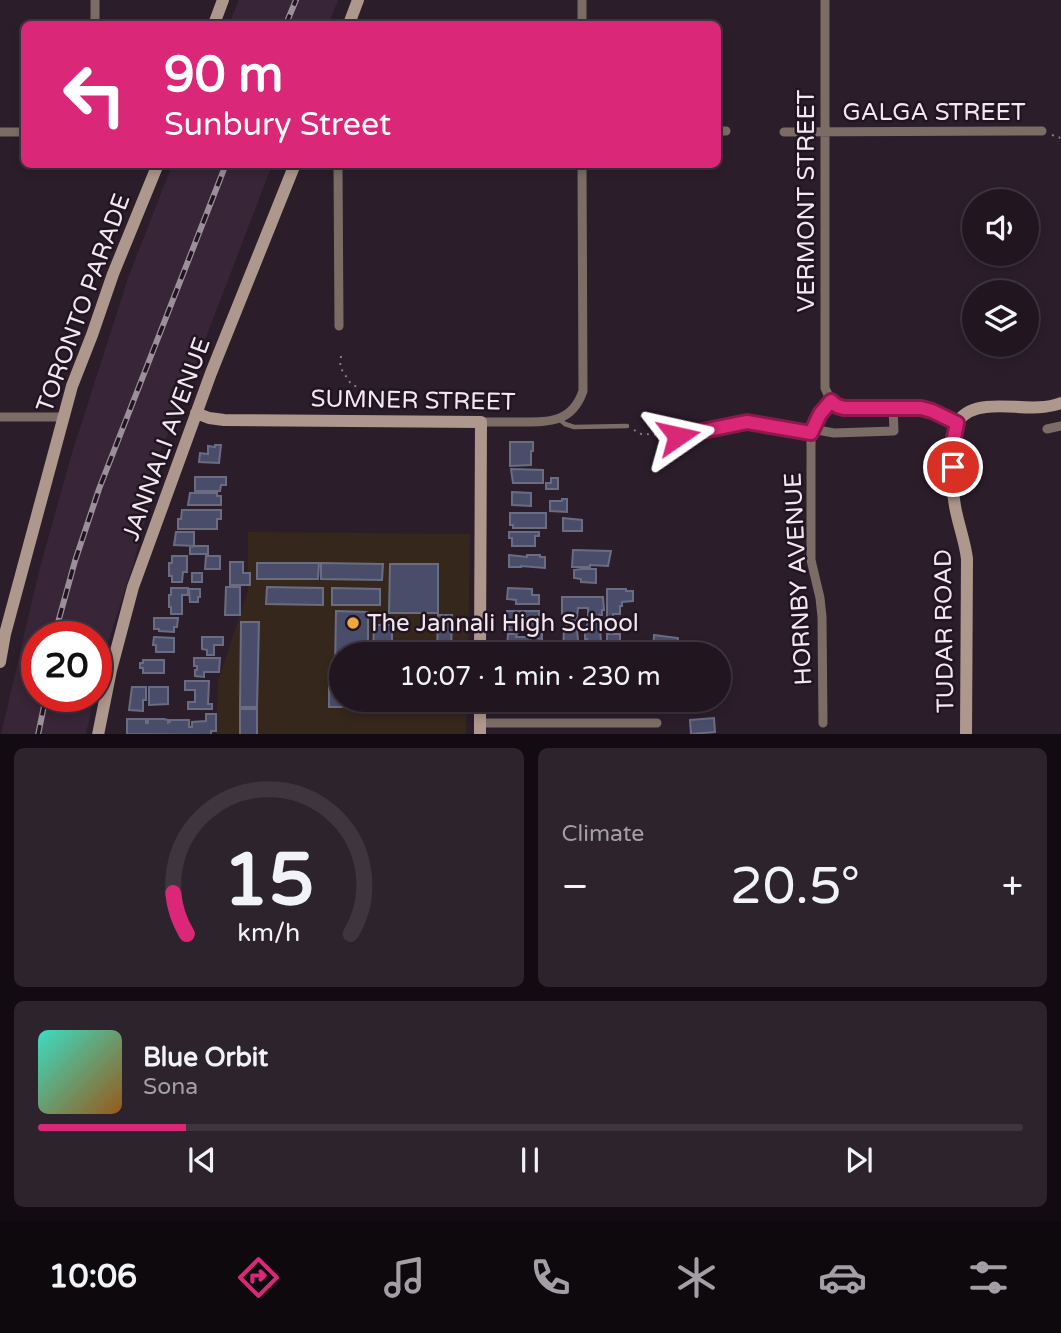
<!DOCTYPE html>
<html lang="en">
<head>
<meta charset="utf-8">
<style>
  :root { --surface:#211620; --page:#2d232d; --text:#f1f3f6; --muted:#a29fa5; --line:#3e353e; --accent:#db2777 }
  body { margin:0; font-family:"Varela Round",sans-serif; background:var(--page); color:var(--text); height:100vh; display:flex; flex-direction:column; font-size:26px; white-space:nowrap }
  * { box-sizing:border-box; margin:0 }
  p { font-size:23px; color:var(--muted) }
  .icon { flex:none; width:38px; height:38px; fill:none; stroke:currentColor; stroke-width:2; stroke-linecap:round; stroke-linejoin:round }
  .map { position:relative; height:734px; overflow:hidden }
  .side { display:flex; flex-direction:column; gap:14px; padding:14px; background:#120c12; flex:1 }
  .side>* { flex:none }
  .top-card { position:absolute; left:21px; top:21px; width:700px; height:147px; border-radius:10px; box-shadow:0 4px 10px #0003,0 0 0 2px var(--line); background:#db2777; color:#fff; overflow:hidden }
  .buttons { position:absolute; left:962px; top:189px; display:grid; gap:14px }
  .buttons a { display:grid; place-items:center; width:77px; height:77px; border-radius:50%; background:var(--surface); box-shadow:0 4px 10px #0003,0 0 0 2px var(--line); font-size:35px }
  .speed { position:absolute; left:21px; top:621px; display:flex; gap:14px; font-size:35px; font-weight:700; text-align:center }
  .speed>* { display:grid; place-content:center; width:91px; height:91px; border-radius:50%; background:var(--surface); box-shadow:0 4px 10px #0003,0 0 0 2px var(--line); line-height:1 }
  .speed .limit { border:10px solid #d22; background:#fff; color:#111 }
  .pin { position:absolute; display:grid; place-items:center; width:60px; height:60px; color:#fff; margin:-30px; border:4px solid #fff; border-radius:50%; box-shadow:0 2px 7px #0007 }
  .me { position:absolute; width:77px; margin:-38px; rotate:79deg; stroke-linejoin:round; filter:drop-shadow(0 0 5px #0008) }
  .turn { display:flex; align-items:center; gap:24px; height:147px; padding:0 28px; font-size:32px }
  .turn .icon { width:91px; height:91px; stroke-width:2.5 }
  .turn b { display:block; font-size:49px; line-height:60px }
  .big { font-size:52px; font-weight:600; line-height:1.1 }
  .side .card { flex:1; display:flex; flex-direction:column; justify-content:center; gap:10px; min-width:0; padding:0 24px; border-radius:10px; background:var(--page) }
  .side .dial { align-items:center; gap:0 }
  .dial svg { height:182px; overflow:visible; fill:none; stroke:var(--line); stroke-width:7; stroke-linecap:round; text-anchor:middle }
  .dial text { fill:var(--text); stroke:none }
  .song { display:flex; align-items:center; gap:21px }
  .cover { width:84px; height:84px; border-radius:10px; background:linear-gradient(135deg,hsl(170 70% 55%),hsl(30 70% 35%)) }
  .played { height:7px; border-radius:4px; background:linear-gradient(90deg,var(--accent) 15%,var(--line) 15%) }
  .keys { display:flex; justify-content:space-around; direction:ltr }
  .heat { display:flex; justify-content:space-between; align-items:center; font-size:38px; direction:ltr }
  .side .tiles { flex:1; display:grid; gap:14px; grid-template-columns:1fr 1fr }
  .card:last-child { grid-column:span 2 }
  .trip { position:absolute; left:329px; top:642px; width:402px; height:70px; border-radius:35px; background:var(--surface); box-shadow:0 4px 10px #0003,0 0 0 2px var(--line); font-weight:600; line-height:70px; text-align:center }
  .tab-bar { display:flex; height:112px; justify-content:space-around; align-items:center; background:#0d090d; color:var(--muted) }
  .tab-bar .icon { width:49px; height:49px }
  .tab-bar .active { color:var(--accent) }
  .tab-bar b { font-size:32px; color:var(--text) }
  .map>svg:first-child { display:block }
  .built { fill:#382537 }
  .education { fill:#36271c }
  .building { fill:#4a4d69; stroke:#6a6d82; stroke-width:2 }
  .lines { fill:none; stroke-linecap:round; stroke-linejoin:round }
  .path { stroke:#897d89; stroke-width:2; stroke-dasharray:2 5; stroke-linecap:butt }
  .lane { stroke:#7b6d66; stroke-width:4.5 }
  .street { stroke:#7b6d66; stroke-width:9 }
  .secondary { stroke:#ae978c; stroke-width:12 }
  .rail-casing { stroke:#9b8f9a; stroke-width:6 }
  .rail { stroke:#221421; stroke-width:3.5; stroke-dasharray:10; stroke-linecap:butt }
  .route-casing { stroke:#8e194d; stroke-width:18 }
  .route { stroke:#db2777; stroke-width:12 }
  .poi-dot { fill:#eea83c; stroke:#221421; stroke-width:2.5 }
  .labels { text-anchor:middle; stroke-width:5; stroke-linejoin:round; paint-order:stroke }
  .street-label { font-size:24px; fill:#f2e8f2; stroke:#221421 }
  .poi-label { font-size:24px; fill:#f2e8f2; stroke:#221421; text-anchor:start }
</style>
</head>
<body>
<div class="map">
<svg width="1061" height="735" viewBox="0 0 1061 735">
  <rect width="100%" height="100%" fill="#2c1d2b"/>
  <path class="built" d="M239,0H338L329,24H229Z
    M172,165H272L181,403L149,479L150,502L134,562L101,664L96,687V637H37V696L94,697L86,734H1L39,571L72,453L128,278Z"/>
  <path class="education" d="M248,532L470,534L468,654H341V700H467L466,734L216,735L218,681L248,591Z"/>
  <path class="building" d="M510,442H533V451H531V465L510,466Z
    M215,445H221L219,463L199,462L200,453L208,454V446L215,447Z
    M511,469L543,470V483H513Z
    M195,477H226V485H221L220,491H195Z
    M551,478H558V489H546V483H551Z
    M512,492L531,493V506L512,505Z
    M190,493H217V496H221V505H188Z
    M562,499H567V512L550,511V501H562Z
    M182,510H221V519H217V529H178V519H181Z
    M510,513H546V528H513V525H510Z
    M563,518L582,520V531H563Z
    M176,532H194V546L174,545Z
    M509,532H539V536H535V546H512V538H509Z
    M196,546H208V554H190V547Z
    M573,550L611,551L608,566L590,565V567H572Z
    M509,555L527,557V555H540V557H545V568L521,566V567H509Z
    M172,556H187V572H183L182,582H172V576H169V563H172Z
    M206,556H220V569H205Z
    M230,562H243V573H250V585H230Z
    M257,563H319L318,579H257Z
    M321,563L383,564L382,580L321,579Z
    M390,564H438V613H389Z
    M581,569H596V583L581,582V579L574,578V570Z
    M192,573H202V582H192Z
    M226,587H240V615H225Z
    M267,587L323,588V605L266,604Z
    M171,588H188V595H182V614H171V607H169V595H171Z
    M332,588L380,589V605H332Z
    M508,588L532,589V595H539V604H516V600L507,599Z
    M189,589H200V597H198V602H190Z
    M607,589H626V591H633V601L622,602V606H620V614H613V618H607Z
    M562,597H603L604,610H602V615H599L601,642H599V648L602,654H585L588,648V641L587,639H585V632L588,621V608H578L576,625H566V617H562Z
    M336,611L368,612V654H341V671H335Z
    M507,611H539V619L534,630H509V625L507,621Z
    M438,615H452L451,654H437Z
    M154,618H178L177,627H174V632L159,631V629H154Z
    M241,622H259L257,707H240Z
    M374,625H392V654H373Z
    M564,630H577L579,650H576V654H564V648H563Z
    M527,633L542,634V639L531,638V641H534V649L531,648V654H515V646H507L508,634H517L516,637H527Z
    M607,634H620V648H607Z
    M654,635L678,638L677,652L653,654Z
    M154,637L174,638V652H156V645H153Z
    M202,637H223V645H214V655H207V650L202,649Z
    M683,645L697,649L696,652L702,654H680Z
    M194,658H220L219,672H204V677L195,676V670H197V666H194Z
    M143,660H164V673H143V668H140V663H143Z
    M329,678H341V700H375V707H329Z
    M185,681H209L208,704H212V709H188V702H195V690H185Z
    M132,687H146V700H143V711L129,710Z
    M149,687H168V704L149,705Z
    M400,700H435L434,706H400Z
    M240,709H257V735H240Z
    M206,714H216V731H211V735L127,734V719H146V723H148V719H164L168,720V723L170,722V720H189V727H192V722L206,721Z
    M714,718L715,732L691,734L690,720Z"/>
  <g class="lines">
    <path class="path" d="M1052,135L1061,138
      M341,356L340,367L351,384L401,408L402,411
      M634,430L641,434L670,435"/>
    <path class="lane" d="M559,419L565,424L574,427L627,426
      M678,436L746,422"/>
    <path class="street" d="M825,0V388L831,401
      M95,24V0
      M582,24V0
      M718,131H726
      M0,132H24
      M784,132L1042,131
      M338,164L339,326
      M0,417H62
      M481,422C494,422 507,422 520,422C549,422 572,423 583,391L582,164
      M747,422L811,433L820,413L831,401L837,406L844,408L921,409L932,411L957,423
      M812,429L834,433L894,431L893,408
      M1047,429L1061,426
      M811,433V560L820,598L822,617L823,723
      M480,723H657"/>
    <path class="secondary" d="M214,24L223,0
      M349,24L358,0
      M196,413L209,418L224,420L481,422L480,654
      M0,662L5,634L72,386L92,335L113,274L158,164
      M98,735L111,670L133,587L211,373L295,164
      M480,735V700
      M966,735L967,559C965,541 958,524 955,506C952,490 949,434 958,421C965,412 975,408 986,407C1011,404 1037,412 1061,403"/>
    <defs>
      <path id="rail" d="M286,24L296,0
        M54,637L75,561L99,489L226,164
        M38,735L46,696"/>
    </defs>
    <use href="#rail" class="rail-casing"/>
    <use href="#rail" class="rail"/>
  </g>
  <g class="lines">
    <defs>
      <path id="route" d="M678,436L747,422L811,433L820,414L831,401L837,406L844,408H921L932,411L957,423L953,443V467"/>
    </defs>
    <use href="#route" class="route-casing"/>
    <use href="#route" class="route"/>
  </g>
  <circle class="poi-dot" cx="353" cy="623" r="7"/>
  <g class="labels">
    <g class="street-label">
      <text x="934" y="120">GALGA STREET</text>
      <text transform="translate(806 201) rotate(-90)" y="8">VERMONT STREET</text>
      <text transform="translate(83 303) rotate(-70)" y="8">TORONTO PARADE</text>
      <text transform="translate(413 400) rotate(1)" y="8">SUMNER STREET</text>
      <text transform="translate(166 439) rotate(-70)" y="8">JANNALI AVENUE</text>
      <text transform="translate(798 579) rotate(-93)" y="8">HORNBY AVENUE</text>
      <text transform="translate(944 631) rotate(-91)" y="8">TUDAR ROAD</text>
    </g>
    <g class="poi-label">
      <text x="367" y="631">The Jannali High School</text>
    </g>
  </g>
</svg>
<div class="buttons">
<a><svg class="icon" aria-label="sound" viewBox="0 0 24 24"><path d="M4 9h4l5-4v14l-5-4H4zM17 9q2 3 0 6"/></svg></a>
<a><svg class="icon" aria-label="layers" viewBox="0 0 24 24"><path d="M12 4l9 5-9 5-9-5zM3 14l9 5 9-5"/></svg></a>
</div>
<div class="speed"><div class="limit">20</div></div>
<div class="pin" style="left:953px;top:467px;background:#d93025"><svg class="icon" aria-label="arrive" viewBox="0 0 24 24"><path d="M6 21V4h12l-3 4 3 4H6"/></svg></div>
<svg class="me" style="left:678px;top:436px" viewBox="-20 -20 40 40"><path d="M0-17L14 15 0 8-14 15z" fill="#db2777" stroke="#fff" stroke-width="4"/></svg>
<div class="trip">10:07 · 1 min · 230 m</div>
<div class="top-card">
<div class="turn"><svg class="icon" aria-label="left" viewBox="0 0 24 24"><path d="M17 20v-9H6M10 6l-5 5 5 5"/></svg><div><b>90 m</b>Sunbury Street</div></div>
</div>
</div>
<section class="side">
<div class="tiles">
<div class="card dial"><svg viewBox="0 0 100 80">
<path d="M14 69A42 42 0 1 1 86 69"/>
<path d="M14 69A42 42 0 0 1 8 51" stroke="#db2777"/>
<text x="50" y="56" font-size="32" font-weight="700">15</text>
<text x="50" y="72" font-size="11">km/h</text>
</svg></div>
<div class="card"><p>Climate</p>
<div class="heat"><a>−</a><b class="big">20.5°</b><a>+</a></div>
</div>
<div class="card">
<div class="song"><i class="cover"></i><div><b>Blue Orbit</b><p>Sona</p></div></div>
<div class="played"></div>
<div class="keys"><svg class="icon" aria-label="previous" viewBox="0 0 24 24"><path d="M18 5L8 12l10 7zM5 5v14"/></svg><svg class="icon" aria-label="pause" viewBox="0 0 24 24"><path d="M8 5v14M16 5v14"/></svg><svg class="icon" aria-label="next" viewBox="0 0 24 24"><path d="M6 5l10 7-10 7zM19 5v14"/></svg></div>
</div>
</div>
</section>
<nav class="tab-bar">
<b>10:06</b>
<svg class="icon active" aria-label="directions" viewBox="0 0 24 24"><path d="M12 3l9 9-9 9-9-9zM9 14v-3h6M13 9l2 2-2 2"/></svg>
<svg class="icon" aria-label="music" viewBox="0 0 24 24"><path d="M9 18V5l10-2v13"/><circle cx="6" cy="18" r="3"/><circle cx="16" cy="16" r="3"/></svg>
<svg class="icon" aria-label="phone" viewBox="0 0 24 24"><path d="M5 4h4l2 5-3 2q2 4 5 5l2-3 5 2v4C11 20 4 13 5 4z"/></svg>
<svg class="icon" aria-label="climate" viewBox="0 0 24 24"><path d="M12 3v18M4 7l16 10M4 17L20 7"/></svg>
<svg class="icon" aria-label="car" viewBox="0 0 24 24"><path d="M5 17H2v-5l4-1 3-4h7l3 4 3 1v5h-3M9 17h6M6 11h13"/><circle cx="7" cy="17" r="2"/><circle cx="17" cy="17" r="2"/></svg>
<svg class="icon" aria-label="filters" viewBox="0 0 24 24"><path d="M4 7h16M4 17h16"/><circle cx="9" cy="7" r="2"/><circle cx="15" cy="17" r="2"/></svg>
</nav>
</body>
</html>
